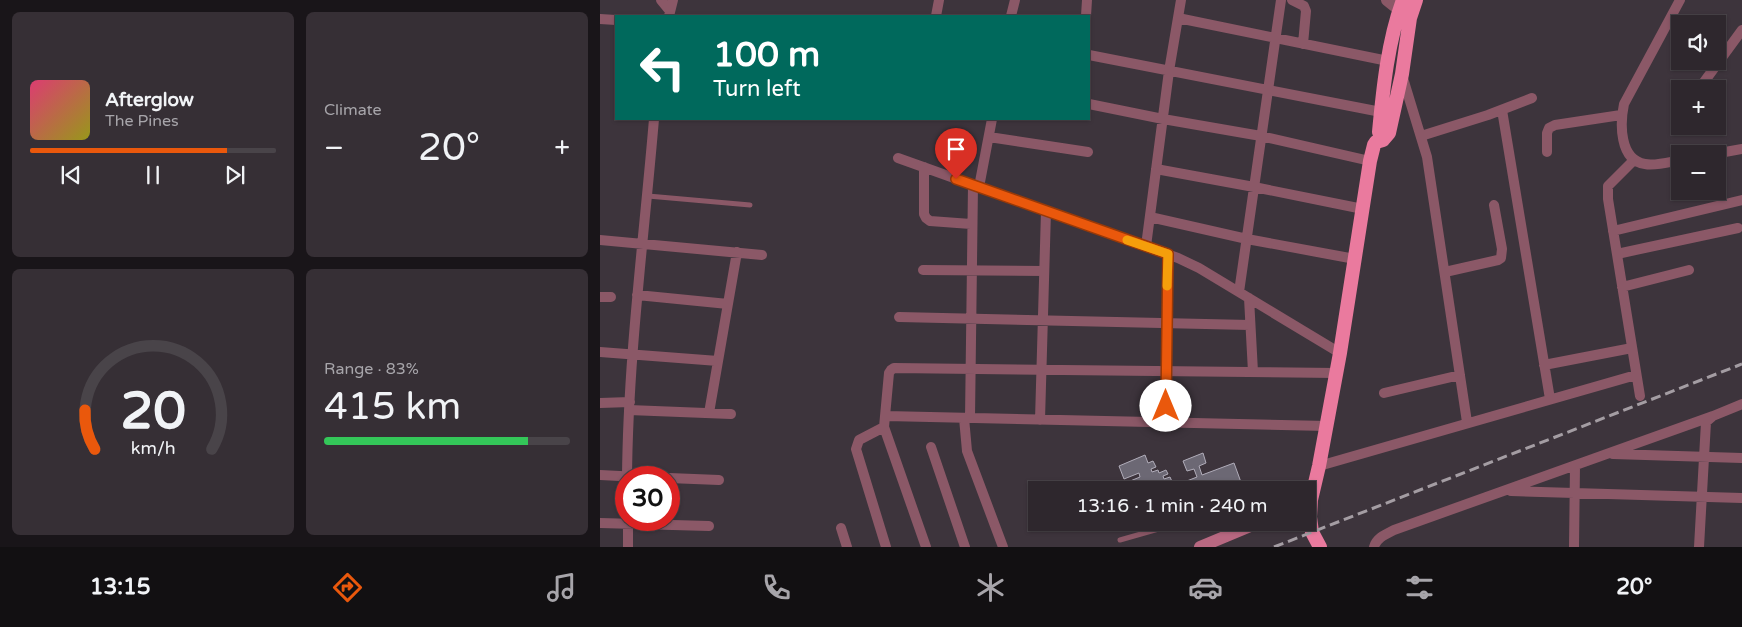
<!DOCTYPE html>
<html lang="en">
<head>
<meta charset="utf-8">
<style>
  :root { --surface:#2e272d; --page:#362f35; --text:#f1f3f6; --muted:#a7a5aa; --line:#494449; --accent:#ea580c }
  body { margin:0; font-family:"Varela Round",sans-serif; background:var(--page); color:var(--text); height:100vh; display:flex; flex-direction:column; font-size:19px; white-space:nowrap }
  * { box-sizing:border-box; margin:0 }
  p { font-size:16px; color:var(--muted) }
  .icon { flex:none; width:28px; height:28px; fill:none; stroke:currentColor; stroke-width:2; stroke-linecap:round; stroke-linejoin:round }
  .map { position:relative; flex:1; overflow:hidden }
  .panel { display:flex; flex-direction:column; gap:12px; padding:12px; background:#191519; width:600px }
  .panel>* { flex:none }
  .hud { position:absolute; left:15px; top:15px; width:475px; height:105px; border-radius:0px; box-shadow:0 1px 4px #0004,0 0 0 1px var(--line); background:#00695c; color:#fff; overflow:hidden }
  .buttons { position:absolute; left:1071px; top:15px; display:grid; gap:10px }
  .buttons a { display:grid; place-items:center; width:55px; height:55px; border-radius:0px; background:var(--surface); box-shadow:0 1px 4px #0004,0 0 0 1px var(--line); font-size:25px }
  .speed { position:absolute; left:15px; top:466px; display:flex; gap:10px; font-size:25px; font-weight:700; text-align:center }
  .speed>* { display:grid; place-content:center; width:65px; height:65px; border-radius:50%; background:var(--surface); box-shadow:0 1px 4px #0004,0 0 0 1px var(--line); line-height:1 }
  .speed .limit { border:8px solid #d22; background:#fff; color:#111 }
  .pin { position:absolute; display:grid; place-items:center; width:42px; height:42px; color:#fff; margin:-51px -21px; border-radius:50% 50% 50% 0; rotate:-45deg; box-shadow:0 0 5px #0007 }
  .pin .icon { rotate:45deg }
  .me { position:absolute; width:55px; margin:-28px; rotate:0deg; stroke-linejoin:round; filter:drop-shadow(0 0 4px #0008) }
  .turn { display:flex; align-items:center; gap:18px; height:105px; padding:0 15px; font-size:22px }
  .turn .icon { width:65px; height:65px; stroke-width:2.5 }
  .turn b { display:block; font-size:35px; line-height:42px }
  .big { font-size:38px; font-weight:600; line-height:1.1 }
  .panel .card { flex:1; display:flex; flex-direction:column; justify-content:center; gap:8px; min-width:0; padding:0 18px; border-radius:8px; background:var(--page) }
  .panel .dial { align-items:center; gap:0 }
  .dial svg { height:130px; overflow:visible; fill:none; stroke:var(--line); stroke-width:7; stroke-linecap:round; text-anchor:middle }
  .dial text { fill:var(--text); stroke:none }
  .song { display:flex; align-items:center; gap:15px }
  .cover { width:60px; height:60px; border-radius:8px; background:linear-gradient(135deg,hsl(340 70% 55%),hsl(60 70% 35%)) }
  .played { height:5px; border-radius:2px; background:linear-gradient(90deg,var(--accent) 80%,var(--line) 80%) }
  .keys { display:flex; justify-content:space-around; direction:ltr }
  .heat { display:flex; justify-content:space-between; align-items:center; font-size:28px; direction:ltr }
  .charge { height:8px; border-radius:4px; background:linear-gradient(90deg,#34c759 83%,var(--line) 0) }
  .panel .tiles { flex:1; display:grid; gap:12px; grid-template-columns:repeat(2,1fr) }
  .trip { position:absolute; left:428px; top:481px; width:288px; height:50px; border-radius:0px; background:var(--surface); box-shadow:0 1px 4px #0004,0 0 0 1px var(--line); font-weight:600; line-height:50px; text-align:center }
  .tab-bar { display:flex; height:80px; justify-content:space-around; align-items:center; background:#121012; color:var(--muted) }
  .tab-bar .icon { width:35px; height:35px }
  .tab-bar .active { color:var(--accent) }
  .tab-bar b { font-size:22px; color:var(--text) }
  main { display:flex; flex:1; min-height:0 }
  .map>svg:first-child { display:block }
  .building { fill:#6c6874; stroke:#b1adba }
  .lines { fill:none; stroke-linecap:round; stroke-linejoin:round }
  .service { stroke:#8b5867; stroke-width:5 }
  .minor { stroke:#8b5867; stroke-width:10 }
  .tertiary { stroke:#8b5867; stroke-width:12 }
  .secondary { stroke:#b86881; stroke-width:12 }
  .trunk { stroke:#ea7a9e; stroke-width:14 }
  .rail { stroke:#a49da3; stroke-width:3; stroke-dasharray:10 5; stroke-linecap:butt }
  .route-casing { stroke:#983908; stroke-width:12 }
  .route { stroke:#ea580c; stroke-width:9 }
  .slow { stroke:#f59e0b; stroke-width:9 }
</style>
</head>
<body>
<main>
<section class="panel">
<div class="tiles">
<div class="card">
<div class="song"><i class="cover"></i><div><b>Afterglow</b><p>The Pines</p></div></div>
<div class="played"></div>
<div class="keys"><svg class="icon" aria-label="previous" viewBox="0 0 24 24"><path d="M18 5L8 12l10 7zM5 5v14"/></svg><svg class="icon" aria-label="pause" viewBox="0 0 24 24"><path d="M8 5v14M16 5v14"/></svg><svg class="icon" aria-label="next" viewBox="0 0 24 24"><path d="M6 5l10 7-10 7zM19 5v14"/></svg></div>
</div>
<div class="card"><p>Climate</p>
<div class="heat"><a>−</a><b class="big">20°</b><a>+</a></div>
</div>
<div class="card dial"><svg viewBox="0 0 100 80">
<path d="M14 69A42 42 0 1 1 86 69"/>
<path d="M14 69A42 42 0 0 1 8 45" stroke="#ea580c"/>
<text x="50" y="56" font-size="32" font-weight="700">20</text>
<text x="50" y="72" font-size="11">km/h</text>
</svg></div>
<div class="card"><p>Range · 83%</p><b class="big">415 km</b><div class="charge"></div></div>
</div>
</section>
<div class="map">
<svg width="1142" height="547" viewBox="0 0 1142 547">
  <rect width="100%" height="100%" fill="#3d343c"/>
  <path class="building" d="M603,453L606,463L599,466L602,475L634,463L642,485L630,490H564L562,484L547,490H514L513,488L540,477L539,473L524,479L519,466L545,455L548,463L553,461L556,467L551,469L552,472L558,470L559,473L566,470L568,474L563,476L564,479L570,477L574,486L597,477L594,469L587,471L583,461Z"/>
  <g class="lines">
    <path class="service" d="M48,196L150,205
      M620,522L627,536
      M520,540L583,522"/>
    <path class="minor" d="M61,0L70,11
      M692,0L704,6L706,11L703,44
      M69,16L73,0
      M336,16L339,0
      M411,16L415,0
      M486,16L487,0
      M578,18L788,61
      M0,19L16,20
      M489,55L781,112
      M802,75L827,157L867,422
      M1104,82L1142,30
      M489,104L563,119L661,136L770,161
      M902,110L950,399
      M821,136L888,115L932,98
      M389,137L488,152
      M947,152V133L949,128L955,125L1021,115
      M1114,154L1142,149
      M298,158L578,258L599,268L740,353
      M1034,160L1008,186V199L1040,396
      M1080,160C1069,162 1056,166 1045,164C1019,160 1020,123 1024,104L1080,0
      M324,167V214L326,218L330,221L371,224
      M556,169L654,187L763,209
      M379,187L392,119
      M550,217L647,239L755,259
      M1013,231L1142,200
      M0,240L162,255
      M546,246L569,71L581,0
      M1017,254L1138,228
      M323,270L444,271
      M845,272L898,260L901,258L902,249L894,205
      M1022,287L1089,270
      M639,292L681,0
      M37,295L128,304
      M0,297H11
      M649,298L653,372
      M299,317L650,325
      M0,352L118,361
      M944,365L1032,348
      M784,393L860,375
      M0,403L30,402
      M29,410L131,414
      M109,413L137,252
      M286,416L727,426
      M364,418L367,451L403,547
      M370,418L373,185
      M440,420L446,211
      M566,423L568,254
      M284,427L326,547
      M331,447L365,547
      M1013,454L1142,458
      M719,466L1036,375
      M0,475L59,478
      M27,478C28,358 44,238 54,119
      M69,478L119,480
      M911,491L1142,498
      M28,520V547
      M0,523L109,526
      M241,528L247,547
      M286,547L256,449L259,440L284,427L289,373L291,370L294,368L736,373
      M774,547C776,538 786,534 794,530L1113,416
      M974,547L975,466
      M1099,547L1106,422L1113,416L1142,404"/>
    <path class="tertiary" d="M787,0L807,16"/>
    <path class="secondary" d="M600,547L660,522"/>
    <path class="trunk" d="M783,140L779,132C783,89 788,40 803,0
      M720,547L712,532L710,517L711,500L719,466L740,353L770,161L774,145L776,142L783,140L789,133L802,74L810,18L816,0"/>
    <path class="rail" d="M674,547L1142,364"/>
  </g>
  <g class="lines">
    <defs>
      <path id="route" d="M356,179L568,254L566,406"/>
    </defs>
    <use href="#route" class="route-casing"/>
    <use href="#route" class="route"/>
    <path class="slow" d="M527,240L568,254L567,286"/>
  </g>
</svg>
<div class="buttons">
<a><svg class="icon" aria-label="sound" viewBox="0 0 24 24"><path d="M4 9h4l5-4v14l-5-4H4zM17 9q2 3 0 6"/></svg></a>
<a>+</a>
<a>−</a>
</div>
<div class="speed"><div class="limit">30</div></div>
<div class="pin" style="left:356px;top:179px;background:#d93025"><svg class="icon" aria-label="arrive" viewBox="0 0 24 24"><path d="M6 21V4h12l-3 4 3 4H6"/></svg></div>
<svg class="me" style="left:566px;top:406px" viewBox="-20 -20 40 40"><circle r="19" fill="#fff"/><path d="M0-13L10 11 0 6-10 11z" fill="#ea580c"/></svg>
<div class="trip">13:16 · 1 min · 240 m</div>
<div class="hud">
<div class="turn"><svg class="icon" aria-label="left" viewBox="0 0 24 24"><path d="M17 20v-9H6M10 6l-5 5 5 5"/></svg><div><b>100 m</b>Turn left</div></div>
</div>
</div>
</main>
<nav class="tab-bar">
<b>13:15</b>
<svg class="icon active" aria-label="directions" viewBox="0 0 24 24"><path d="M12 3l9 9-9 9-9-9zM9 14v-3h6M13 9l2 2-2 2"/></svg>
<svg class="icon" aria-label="music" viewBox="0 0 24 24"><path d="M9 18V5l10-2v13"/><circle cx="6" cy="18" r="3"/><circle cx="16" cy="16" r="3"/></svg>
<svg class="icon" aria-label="phone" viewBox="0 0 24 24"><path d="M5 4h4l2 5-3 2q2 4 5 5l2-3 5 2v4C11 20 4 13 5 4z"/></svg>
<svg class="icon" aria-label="climate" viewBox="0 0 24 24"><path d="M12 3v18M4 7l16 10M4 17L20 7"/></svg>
<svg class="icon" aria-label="car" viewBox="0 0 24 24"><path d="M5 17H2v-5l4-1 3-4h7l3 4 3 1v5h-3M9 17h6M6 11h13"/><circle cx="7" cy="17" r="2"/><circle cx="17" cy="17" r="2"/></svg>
<svg class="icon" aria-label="filters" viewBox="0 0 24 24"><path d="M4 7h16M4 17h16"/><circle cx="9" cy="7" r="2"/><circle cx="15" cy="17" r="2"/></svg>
<b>20°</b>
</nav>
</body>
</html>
